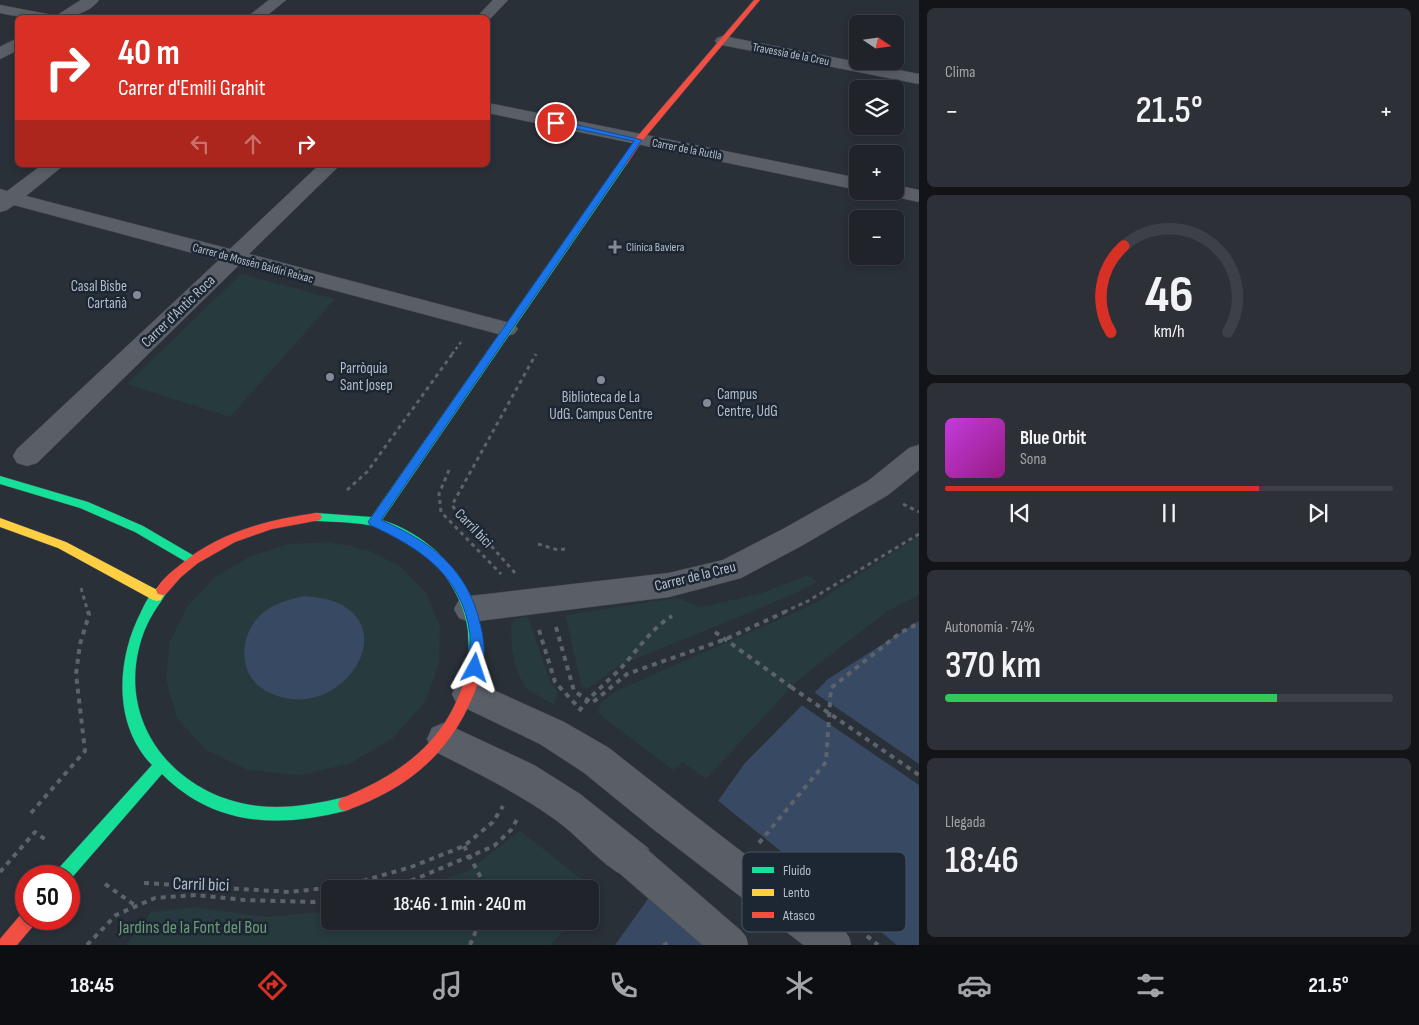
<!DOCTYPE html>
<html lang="es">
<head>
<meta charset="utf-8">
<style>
  :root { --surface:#20242a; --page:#2d3036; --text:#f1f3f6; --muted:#a2a4a8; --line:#3d4147; --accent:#d93025 }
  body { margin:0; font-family:"Sofia Sans Condensed",sans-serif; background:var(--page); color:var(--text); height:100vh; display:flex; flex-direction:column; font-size:19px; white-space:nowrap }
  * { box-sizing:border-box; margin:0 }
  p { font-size:16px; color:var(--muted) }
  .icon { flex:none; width:28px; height:28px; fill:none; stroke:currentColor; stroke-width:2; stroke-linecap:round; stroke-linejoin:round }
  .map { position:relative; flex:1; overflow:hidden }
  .panel { display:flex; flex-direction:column; gap:8px; padding:8px; background:#121417; width:500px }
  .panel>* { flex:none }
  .hud { position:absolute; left:15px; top:15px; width:475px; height:152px; border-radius:8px; box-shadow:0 2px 8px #0003,0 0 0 1px var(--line); background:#d93025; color:#fff; overflow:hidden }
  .needle { width:32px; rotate:103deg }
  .controls { position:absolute; left:849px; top:15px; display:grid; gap:10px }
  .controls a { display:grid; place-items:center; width:55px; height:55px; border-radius:8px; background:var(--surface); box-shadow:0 2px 8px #0003,0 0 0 1px var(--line); font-size:25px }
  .speed { position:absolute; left:15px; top:865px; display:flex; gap:10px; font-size:25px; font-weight:700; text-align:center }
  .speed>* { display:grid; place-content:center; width:65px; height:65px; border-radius:50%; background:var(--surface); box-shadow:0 2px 8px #0003,0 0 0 1px var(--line); line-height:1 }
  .speed .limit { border:8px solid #d22; background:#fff; color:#111 }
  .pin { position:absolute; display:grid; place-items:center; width:42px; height:42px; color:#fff; margin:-21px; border:2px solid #fff; border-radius:50%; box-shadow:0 1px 5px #0007 }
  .me { position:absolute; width:55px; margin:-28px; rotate:5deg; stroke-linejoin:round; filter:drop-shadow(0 0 4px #0008) }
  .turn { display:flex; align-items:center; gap:18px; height:105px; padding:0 20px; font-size:22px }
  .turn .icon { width:65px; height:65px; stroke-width:2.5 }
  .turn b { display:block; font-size:35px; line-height:42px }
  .lanes { display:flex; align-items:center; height:48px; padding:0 20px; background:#0003; justify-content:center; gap:25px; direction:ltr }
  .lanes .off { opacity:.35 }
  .big { font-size:38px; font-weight:600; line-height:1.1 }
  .panel .tile { flex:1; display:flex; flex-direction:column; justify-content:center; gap:8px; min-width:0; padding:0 18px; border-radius:8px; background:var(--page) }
  .panel .dial { align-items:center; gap:0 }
  .dial svg { height:130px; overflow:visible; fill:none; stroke:var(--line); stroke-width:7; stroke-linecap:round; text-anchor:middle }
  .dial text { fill:var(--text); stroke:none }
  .song { display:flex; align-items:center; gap:15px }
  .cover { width:60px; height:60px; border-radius:8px; background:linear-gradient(135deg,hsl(290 70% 55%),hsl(310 70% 35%)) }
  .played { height:5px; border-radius:2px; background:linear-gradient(90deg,var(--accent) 70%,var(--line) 70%) }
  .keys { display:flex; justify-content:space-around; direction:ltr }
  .heat { display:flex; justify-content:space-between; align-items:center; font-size:28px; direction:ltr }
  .charge { height:8px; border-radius:4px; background:linear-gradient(90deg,#34c759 74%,var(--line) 0) }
  .trip { position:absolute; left:321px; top:880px; width:278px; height:50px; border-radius:8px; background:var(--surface); box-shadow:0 2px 8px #0003,0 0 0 1px var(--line); font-weight:600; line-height:50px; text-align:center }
  .tabs { display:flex; height:80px; justify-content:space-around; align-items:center; background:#0d0e11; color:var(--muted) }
  .tabs .icon { width:35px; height:35px }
  .tabs .on { color:var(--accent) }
  .tabs b { font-size:22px; color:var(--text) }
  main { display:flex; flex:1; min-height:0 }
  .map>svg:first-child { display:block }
  .green { fill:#273a3e }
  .water { fill:#384963 }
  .pier { fill:#2a3038 }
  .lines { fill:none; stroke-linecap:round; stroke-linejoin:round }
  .street-casing { stroke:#484c53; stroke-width:1 }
  .fast-casing { stroke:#484c53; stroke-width:1 }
  .slow-casing { stroke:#484c53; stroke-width:1 }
  .jam-casing { stroke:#484c53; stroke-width:1 }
  .path-far2 { stroke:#5d636a; stroke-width:2.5; stroke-dasharray:3 3; stroke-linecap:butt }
  .path-far1 { stroke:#5d636a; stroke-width:3; stroke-dasharray:4 4; stroke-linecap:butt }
  .path { stroke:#5d636a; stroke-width:4; stroke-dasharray:5 5; stroke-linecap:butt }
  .street { fill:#5a5e66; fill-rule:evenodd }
  .fast { fill:#16e098; fill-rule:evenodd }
  .slow { fill:#ffcf43; fill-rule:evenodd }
  .jam { fill:#f24e42; fill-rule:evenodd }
  .street-bridge-casing { stroke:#484c53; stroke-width:37; stroke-linecap:butt }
  .path-bridge { stroke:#5d636a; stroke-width:4; stroke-dasharray:5 5; stroke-linecap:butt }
  .street-bridge { stroke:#5a5e66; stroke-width:36 }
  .route { fill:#1a73e8; stroke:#114b97 }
  .poi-dot { fill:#848b96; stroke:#1d2633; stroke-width:2 }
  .labels { text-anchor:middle; stroke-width:5; stroke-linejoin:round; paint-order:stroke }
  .far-street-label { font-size:12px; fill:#b4bcc9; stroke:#1d2633 }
  .far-poi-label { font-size:12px; fill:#b4bcc9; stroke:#1d2633; text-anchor:start }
  .poi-label { font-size:15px; fill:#b4bcc9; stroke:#1d2633; text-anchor:start }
  .street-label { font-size:15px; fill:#b4bcc9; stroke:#1d2633 }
  .near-street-label { font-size:18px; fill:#b4bcc9; stroke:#1d2633 }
  .near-park-label { font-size:18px; fill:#6b9a76; stroke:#1d2633 }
  .key { fill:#1d2633; stroke:#4a5360; stroke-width:1 }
  .key-label { font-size:14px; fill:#b4bcc9 }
</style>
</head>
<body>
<main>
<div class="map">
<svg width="919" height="945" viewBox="0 0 919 945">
  <rect width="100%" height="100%" fill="#2a3038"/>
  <path class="green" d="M241,274L335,299L230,417L127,384Z
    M919,536V595L886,612L797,681L706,779L683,762L673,770L598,713L601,703L616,691L814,604Z
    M330,542L368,550L401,567L426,593L440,626L439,663L425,702L393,738L349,764L299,775L248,770L206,750L177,718L166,679L170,642L187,607L215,577L251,556L290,544Z
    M809,575L817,582L792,595L620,665L588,688L582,687L565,615L677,598L701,607L759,594Z
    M528,617L551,684L558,691L554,705L526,688L518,674L512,649L511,625L515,619Z
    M520,831L597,891L590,900V889H414L468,871Z
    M194,907L268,917L330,911V921H571L551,945H126L151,912Z"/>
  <path class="water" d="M304,596C418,602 349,729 270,693C234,677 238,629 268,609C279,602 292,599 304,596Z
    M919,621V945H615L745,763L828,679Z"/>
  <path class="pier" d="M812,691L919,764V785L800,704Z
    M716,799L897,945H710L650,891Z"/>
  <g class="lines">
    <defs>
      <path id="street" d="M81,0H99C81,25 27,19 0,13V5L47,14L54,17Z
        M269,0H286L264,18H246Z
        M493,0H508L488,21V18H476Z
        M723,36L919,74V84L717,44L715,41L717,38Z
        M18,38V50L0,59V47Z
        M488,103L858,178V190L488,113Z
        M42,165H64L26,196L230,249L319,165H340L249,254L514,324L518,329L514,334L506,336L239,265L37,463L27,466L17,463L13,456L17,449L219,260L14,205L7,210L0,212V189L7,191Z
        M895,185L919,190V202L887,195L884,191H895Z
        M919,445V470L888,495L803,545L741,578L669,597L470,622L459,618L454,609L459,600L470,596L669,573L723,560L783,529L868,481L909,448Z
        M469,679L564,722L609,748L684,807L690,820L684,833L671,838L658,833L583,772L540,744L457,704L452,694L457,684Z
        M444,723L534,765L580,794L648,848L653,862L648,876L634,881C602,868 581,837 553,818C515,791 473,771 432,750L427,739L432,728Z"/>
      <path id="fast" d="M621,160L628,162L382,520C436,537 478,585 481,643C482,656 482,672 477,684L472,686L467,684C463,675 468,664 469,654C469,647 468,639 468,631C462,583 422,541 377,527C358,522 336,522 316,521L312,520L310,517L312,514L316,513L371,517Z
        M0,476L88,502L143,526L196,557L198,560L196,563H188L135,532L80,508L0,484Z
        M162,585L166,586L168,590C164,598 158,605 154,612C147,623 142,635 139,648C119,728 179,797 258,806C288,809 316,804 345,797L350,799L352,804L350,809L345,811C277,828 214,826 162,774L69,881V876H55L57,870L152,765C112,724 117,658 141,612C145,603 153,588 162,585Z"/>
      <path id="slow" d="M0,518L66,542L161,592L163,596L161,600L157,601L153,600L58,548L0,527Z"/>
      <path id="jam" d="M754,0H760L642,141L627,164H621L620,162L636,138Z
        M316,513L320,514L322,517L320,520L272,529L235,542L198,563L181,577L166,594L162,595L158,594L156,590C161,580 171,572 180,565C219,532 267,520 316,513Z
        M472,674L477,676L479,680C456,749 412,787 345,811L340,809L338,804L340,799C384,781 426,757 450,714C457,702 461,689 467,676Z
        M26,912V919H36L34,925L17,945H0V939L22,913Z"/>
    </defs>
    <use href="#street" class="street-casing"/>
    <use href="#fast" class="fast-casing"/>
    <use href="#slow" class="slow-casing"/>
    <use href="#jam" class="jam-casing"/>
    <path class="path-far2" d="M452,354L462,341"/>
    <path class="path-far1" d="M449,470L439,494L441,512L501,574
      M347,490L367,472L453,353
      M903,504L919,512
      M538,544L558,550L565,549
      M515,573L486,540L461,518L452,505L536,354
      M81,588L88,612
      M784,612L808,601L919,534"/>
    <path class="path" d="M556,627L574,691L592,703L627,674L726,639L787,611
      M539,630L555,682L580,709
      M715,632L791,687
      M579,711C590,696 604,685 617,672C636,653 649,630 672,616
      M31,813L85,751L76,674L80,644L89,615L88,611
      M759,843L826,762L831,688L900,633L919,623
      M464,846L487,889
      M0,872L35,832L46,840
      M144,883L289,892L345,886L411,867L464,846L493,822L503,806
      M105,884L136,906
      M382,889L413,880L494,846L511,830L519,816
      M87,945L116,915L155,898L196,895L244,900L314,902L330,899
      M470,945L480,921
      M663,945L672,941"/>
    <use href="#street" class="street"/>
    <use href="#fast" class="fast"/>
    <use href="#slow" class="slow"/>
    <use href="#jam" class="jam"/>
    <defs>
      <path id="street-bridge" d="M671,820L833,945
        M634,862L730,945"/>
    </defs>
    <use href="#street-bridge" class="street-bridge-casing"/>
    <path class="path-bridge" d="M791,687L919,775
      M867,936L878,945"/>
    <use href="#street-bridge" class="street-bridge"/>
  </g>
  <path class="route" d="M556,120L642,140L381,520C431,542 467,568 480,623C484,639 487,657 480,672L475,674L470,672C467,665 471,644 470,634C462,575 420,548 370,525L368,522L634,141L554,124V121Z"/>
  <g class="poi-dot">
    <path d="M612.5 239.5h5v5h5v5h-5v5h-5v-5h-5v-5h5z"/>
    <circle cx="137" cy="295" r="5"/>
    <circle cx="330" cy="377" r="5"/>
    <circle cx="601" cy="380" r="5"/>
    <circle cx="707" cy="403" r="5"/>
  </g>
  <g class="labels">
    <g class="far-street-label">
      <text transform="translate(791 54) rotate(11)" y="4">Travessia de la Creu</text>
      <text transform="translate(687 149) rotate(11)" y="4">Carrer de la Rutlla</text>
      <text transform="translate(253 263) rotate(15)" y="4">Carrer de Mossèn Baldiri Reixac</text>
    </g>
    <g class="far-poi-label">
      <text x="626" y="251">Clínica Baviera</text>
    </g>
    <g class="poi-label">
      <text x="127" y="291" text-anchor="end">Casal Bisbe<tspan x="127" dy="17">Cartañà</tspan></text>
      <text x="340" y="373">Parròquia<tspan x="340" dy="17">Sant Josep</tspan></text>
      <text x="717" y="399">Campus<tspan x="717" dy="17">Centre, UdG</tspan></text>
      <text x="601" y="402" text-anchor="middle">Biblioteca de La<tspan x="601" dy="17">UdG. Campus Centre</tspan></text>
    </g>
    <g class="street-label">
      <text transform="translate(178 311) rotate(-44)" y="5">Carrer d'Antic Roca</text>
      <text transform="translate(474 528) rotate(46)" y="5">Carril bici</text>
      <text transform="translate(695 576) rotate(-14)" y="5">Carrer de la Creu</text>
    </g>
    <g class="near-street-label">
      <text transform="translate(201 884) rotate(2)" y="6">Carril bici</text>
    </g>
    <g class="near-park-label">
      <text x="193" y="933">Jardins de la Font del Bou</text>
    </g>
  </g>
  <rect x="742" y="852" width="164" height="80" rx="8" class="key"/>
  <rect x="752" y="867" width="22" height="6" fill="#16e098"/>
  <rect x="752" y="889" width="22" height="7" fill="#ffcf43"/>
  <rect x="752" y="912" width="22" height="6" fill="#f24e42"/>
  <g class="key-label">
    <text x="783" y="875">Fluido</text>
    <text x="783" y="897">Lento</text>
    <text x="783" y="920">Atasco</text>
  </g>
</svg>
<div class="controls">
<a><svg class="needle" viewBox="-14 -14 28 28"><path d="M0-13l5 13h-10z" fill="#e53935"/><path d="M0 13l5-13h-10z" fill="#a2a4a8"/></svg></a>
<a><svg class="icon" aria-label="layers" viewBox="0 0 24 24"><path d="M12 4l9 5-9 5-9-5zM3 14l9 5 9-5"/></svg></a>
<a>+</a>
<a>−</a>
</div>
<div class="speed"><div class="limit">50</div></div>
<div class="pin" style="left:556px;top:123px;background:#d93025"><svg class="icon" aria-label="arrive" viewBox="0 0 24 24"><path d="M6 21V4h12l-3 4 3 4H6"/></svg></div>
<svg class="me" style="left:475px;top:668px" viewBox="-20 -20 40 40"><path d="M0-17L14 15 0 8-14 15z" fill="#1a73e8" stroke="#fff" stroke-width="4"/></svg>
<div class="trip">18:46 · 1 min · 240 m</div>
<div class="hud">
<div class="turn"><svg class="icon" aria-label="right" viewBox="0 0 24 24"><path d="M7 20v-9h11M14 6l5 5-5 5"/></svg><div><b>40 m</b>Carrer d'Emili Grahit</div></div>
<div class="lanes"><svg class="icon off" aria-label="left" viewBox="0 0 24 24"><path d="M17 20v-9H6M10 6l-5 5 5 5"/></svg><svg class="icon off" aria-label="ahead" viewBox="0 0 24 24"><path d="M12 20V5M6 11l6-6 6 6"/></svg><svg class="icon" aria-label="right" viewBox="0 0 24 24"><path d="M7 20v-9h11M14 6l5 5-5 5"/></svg></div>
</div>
</div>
<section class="panel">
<div class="tile"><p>Clima</p>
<div class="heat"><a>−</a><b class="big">21.5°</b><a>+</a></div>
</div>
<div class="tile dial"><svg viewBox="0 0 100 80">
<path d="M14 69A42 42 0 1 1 86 69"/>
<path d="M14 69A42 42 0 0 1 22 16" stroke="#d93025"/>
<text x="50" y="56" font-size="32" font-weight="700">46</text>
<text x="50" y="72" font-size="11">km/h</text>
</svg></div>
<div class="tile">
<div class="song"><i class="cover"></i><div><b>Blue Orbit</b><p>Sona</p></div></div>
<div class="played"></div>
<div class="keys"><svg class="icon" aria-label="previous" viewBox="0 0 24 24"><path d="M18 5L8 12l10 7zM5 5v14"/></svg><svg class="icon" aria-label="pause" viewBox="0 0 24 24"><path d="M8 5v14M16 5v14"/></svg><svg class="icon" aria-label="next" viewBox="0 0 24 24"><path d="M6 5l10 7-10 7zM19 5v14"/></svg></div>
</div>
<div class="tile"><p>Autonomía · 74%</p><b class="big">370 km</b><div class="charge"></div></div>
<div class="tile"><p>Llegada</p><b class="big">18:46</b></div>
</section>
</main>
<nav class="tabs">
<b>18:45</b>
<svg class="icon on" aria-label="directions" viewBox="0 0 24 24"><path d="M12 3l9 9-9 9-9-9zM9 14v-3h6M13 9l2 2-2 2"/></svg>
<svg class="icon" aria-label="music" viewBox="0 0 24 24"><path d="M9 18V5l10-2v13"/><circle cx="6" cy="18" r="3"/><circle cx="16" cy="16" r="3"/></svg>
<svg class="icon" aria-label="phone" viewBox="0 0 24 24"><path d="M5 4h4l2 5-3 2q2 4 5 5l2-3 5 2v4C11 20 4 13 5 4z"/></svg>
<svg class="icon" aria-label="climate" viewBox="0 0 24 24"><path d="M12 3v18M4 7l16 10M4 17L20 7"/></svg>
<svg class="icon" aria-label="car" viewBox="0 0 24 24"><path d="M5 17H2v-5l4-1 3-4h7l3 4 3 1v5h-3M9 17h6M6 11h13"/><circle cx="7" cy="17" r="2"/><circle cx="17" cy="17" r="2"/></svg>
<svg class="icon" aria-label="filters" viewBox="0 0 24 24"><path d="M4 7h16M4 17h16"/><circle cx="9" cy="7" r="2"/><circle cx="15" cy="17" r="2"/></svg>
<b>21.5°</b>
</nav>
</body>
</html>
